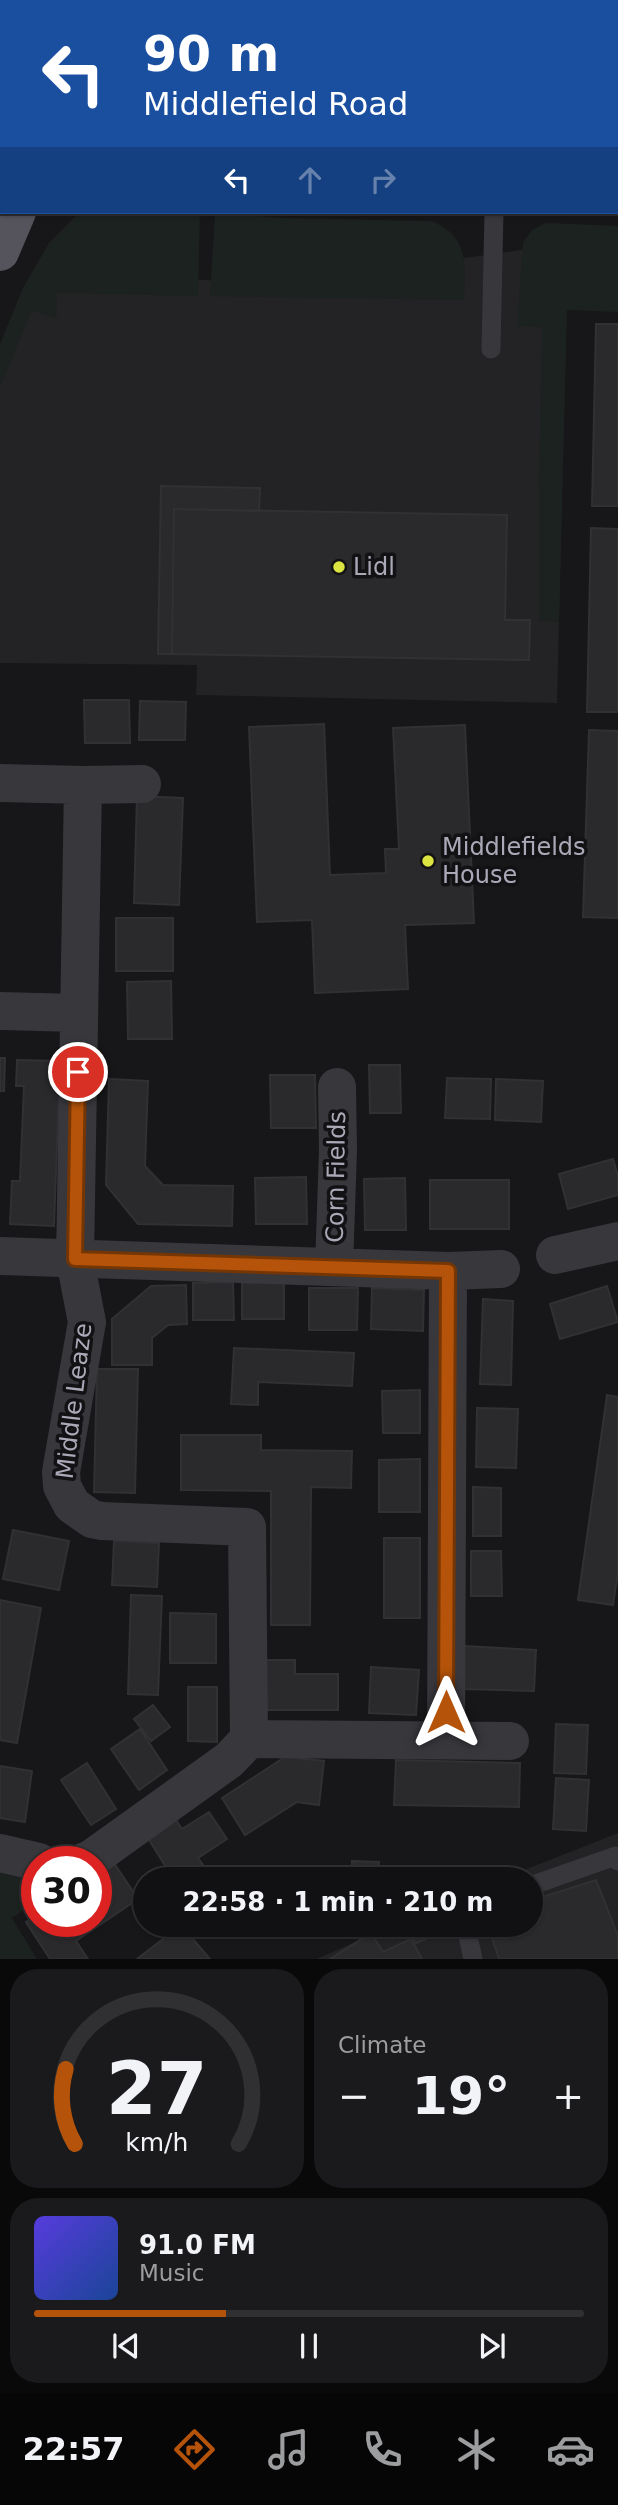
<!DOCTYPE html>
<html lang="en">
<head>
<meta charset="utf-8">
<style>
  :root { --surface:#111012; --page:#1a191b; --text:#f1f3f6; --muted:#9c9d9f; --line:#303032; --accent:#b45309 }
  body { margin:0; font-family:"DejaVu Sans",sans-serif; background:var(--page); color:var(--text); height:100vh; display:flex; flex-direction:column; font-size:26px; white-space:nowrap }
  * { box-sizing:border-box; margin:0 }
  p { font-size:23px; color:var(--muted) }
  .icon { flex:none; width:38px; height:38px; fill:none; stroke:currentColor; stroke-width:2; stroke-linecap:round; stroke-linejoin:round }
  .map { position:relative; height:1959px; overflow:hidden }
  .sheet { display:flex; flex-direction:column; gap:10px; padding:10px; background:#09090a; flex:1 }
  .sheet>* { flex:none }
  .top-card { position:absolute; left:0px; top:0px; width:620px; height:214px; box-shadow:0 2px 5px #0004,0 0 0 2px var(--line); background:#1a4fa0; color:#fff; overflow:hidden }
  .speed { position:absolute; left:21px; top:1846px; display:flex; gap:14px; font-size:35px; font-weight:700; text-align:center }
  .speed>* { display:grid; place-content:center; width:91px; height:91px; border-radius:50%; background:var(--surface); box-shadow:0 2px 5px #0004,0 0 0 2px var(--line); line-height:1 }
  .speed .limit { border:10px solid #d22; background:#fff; color:#111 }
  .pin { position:absolute; display:grid; place-items:center; width:60px; height:60px; color:#fff; margin:-30px; border:4px solid #fff; border-radius:50%; box-shadow:0 2px 7px #0007 }
  .me { position:absolute; width:77px; margin:-38px; rotate:0deg; stroke-linejoin:round; filter:drop-shadow(0 0 5px #0008) }
  .turn { display:flex; align-items:center; gap:24px; height:147px; padding:0 28px; font-size:32px }
  .turn .icon { width:91px; height:91px; stroke-width:2.5 }
  .turn b { display:block; font-size:49px; line-height:60px }
  .lanes { display:flex; align-items:center; height:66px; padding:0 28px; background:#0003; justify-content:center; gap:35px; direction:ltr }
  .lanes .off { opacity:.35 }
  .big { font-size:52px; font-weight:800; line-height:1.1 }
  .sheet .card { flex:1; display:flex; flex-direction:column; justify-content:center; gap:10px; min-width:0; padding:0 24px; border-radius:28px; background:var(--page) }
  .sheet .dial { align-items:center; gap:0 }
  .dial svg { height:182px; overflow:visible; fill:none; stroke:var(--line); stroke-width:7; stroke-linecap:round; text-anchor:middle }
  .dial text { fill:var(--text); stroke:none }
  .song { display:flex; align-items:center; gap:21px }
  .cover { width:84px; height:84px; border-radius:10px; background:linear-gradient(135deg,hsl(250 70% 55%),hsl(220 70% 35%)) }
  .played { height:7px; border-radius:4px; background:linear-gradient(90deg,var(--accent) 35%,var(--line) 35%) }
  .keys { display:flex; justify-content:space-around; direction:ltr }
  .heat { display:flex; justify-content:space-between; align-items:center; font-size:38px; direction:ltr }
  .sheet .tiles { flex:1; display:grid; gap:10px; grid-template-columns:1fr 1fr }
  .card:last-child { grid-column:span 2 }
  .trip { position:absolute; left:133px; top:1867px; width:410px; height:70px; border-radius:35px; background:var(--surface); box-shadow:0 2px 5px #0004,0 0 0 2px var(--line); font-weight:800; line-height:70px; text-align:center }
  .dock { display:flex; height:112px; justify-content:space-around; align-items:center; background:#070607; color:var(--muted) }
  .dock .icon { width:49px; height:49px }
  .dock .active { color:var(--accent) }
  .dock b { font-size:32px; color:var(--text) }
  .map>svg:first-child { display:block }
  .built { fill:#232224 }
  .green { fill:#1c221f }
  .building { fill:#2a292b; stroke:#313033; stroke-width:2 }
  .lines { fill:none; stroke-linecap:round; stroke-linejoin:round }
  .lane { stroke:#38373c; stroke-width:19 }
  .street { stroke:#38373c; stroke-width:38 }
  .primary { stroke:#55535b; stroke-width:38 }
  .route-casing { stroke:#753606; stroke-width:18 }
  .route { stroke:#b45309; stroke-width:12 }
  .poi-dot { fill:#dce441; stroke:#121113; stroke-width:2.5 }
  .labels { text-anchor:middle; stroke-width:7; stroke-linejoin:round; paint-order:stroke }
  .poi-label { font-size:24px; fill:#aaa9b7; stroke:#121113; text-anchor:start }
  .street-label { font-size:24px; fill:#aaa9b7; stroke:#121113 }
</style>
</head>
<body>
<div class="map">
<svg width="618" height="1959" viewBox="0 0 618 1959">
  <rect width="100%" height="100%" fill="#171618"/>
  <path class="built" d="M521,250L568,254L557,703L196,695L197,665L0,663V344L24,286L125,275L236,282L309,280Z
    M618,1833V1959H316L395,1925H530V1880L502,1879Z"/>
  <path class="green" d="M80,212H200L198,296L57,293L56,319L32,310L0,387V344L24,286L49,243Z
    M215,212L282,218L431,221C469,235 466,265 464,300L210,296Z
    M546,223L618,226V312L567,310L559,622L539,621V484L542,327L517,326L523,242L532,230Z
    M0,1868L30,1875L37,1884V1901L12,1918L37,1959H0Z"/>
  <path class="building" d="M596,324H618V506H592Z
    M161,486L260,488L259,511L174,509L172,654H158Z
    M174,509L507,515L505,620H530L529,660L172,654Z
    M591,528L618,529V712H587Z
    M84,700H129L130,743H85Z
    M140,701L186,702L185,740H139Z
    M324,724L330,875L386,873L385,849H399L393,728L465,725L474,923L405,925L408,989L315,993L312,920L257,922L249,727Z
    M589,730L618,731V918L583,917Z
    M137,796L183,798L179,905L134,903Z
    M116,918H173V971H116Z
    M171,981L172,1039H128L127,982Z
    M0,1058H5L4,1091H0Z
    M17,1060L60,1061L54,1226L10,1224L12,1181H20L24,1086H16Z
    M369,1065H400L401,1113H370Z
    M270,1075H315L316,1128H271Z
    M447,1078L491,1079L490,1119L445,1118Z
    M109,1079L148,1081L145,1166L163,1185L233,1186L232,1226L138,1224L106,1185Z
    M496,1079L543,1081L541,1122L495,1120Z
    M613,1159L618,1176V1195L568,1209L559,1174Z
    M306,1177L307,1224H256L255,1178Z
    M405,1178L406,1230H365L364,1179Z
    M430,1180H509V1229H430Z
    M233,1282L234,1320H193V1283Z
    M284,1282V1319H242V1283Z
    M186,1285L187,1324L168,1325L152,1338V1365H112V1319L151,1286Z
    M607,1286L618,1322L560,1339L550,1304Z
    M309,1288H358L357,1330H309Z
    M372,1288L424,1290L423,1331L371,1329Z
    M483,1299L513,1301L511,1385L480,1384Z
    M234,1348L354,1353L352,1386L258,1382V1405L231,1404Z
    M97,1369H138L135,1493L94,1492Z
    M420,1390V1433H383L382,1391Z
    M607,1395L618,1397V1572L613,1605L578,1600Z
    M477,1408L518,1409L516,1468L476,1467Z
    M181,1435H261V1450L352,1451L351,1488L311,1487L310,1625H271V1491L181,1490Z
    M420,1459V1512H379V1460Z
    M473,1487L501,1488V1536H473Z
    M13,1530L69,1541L59,1590L3,1579Z
    M384,1538H420V1618H384Z
    M114,1541L159,1543L157,1587L112,1585Z
    M471,1551H501L502,1596H471Z
    M131,1595L162,1596L158,1695L128,1694Z
    M0,1600L41,1608L17,1743L0,1740Z
    M170,1613L216,1614V1663H170Z
    M464,1646L536,1650L534,1691L462,1689Z
    M266,1660H295V1674H338V1710H267Z
    M371,1667L419,1670L416,1715L369,1713Z
    M188,1687H217V1742L188,1741Z
    M153,1705L170,1727L151,1741L134,1719Z
    M556,1724L588,1725L586,1774L554,1773Z
    M140,1729L167,1770L139,1790L111,1749Z
    M285,1757L324,1761L319,1805L297,1802L245,1835L222,1798Z
    M396,1760L520,1763L519,1807L394,1805Z
    M87,1763L116,1809L91,1825L61,1780Z
    M0,1766L32,1771L25,1822L0,1818Z
    M556,1778L589,1780L586,1831L553,1829Z
    M209,1812L227,1839L198,1858L203,1865L180,1880H174L146,1835L174,1817L182,1829Z
    M352,1861L379,1862L378,1880H351Z
    M114,1863L138,1899L76,1941L88,1959H50L26,1922L37,1915V1922H96V1874Z
    M596,1880L618,1936V1959H499L488,1925H530V1901Z
    M181,1925L210,1959H137Z
    M404,1925H458V1926L416,1943Z
    M371,1933L383,1952L411,1939L422,1959H330Z"/>
  <g class="lines">
    <path class="lane" d="M491,349L494,212
      M530,1886L616,1856L618,1861
      M470,1925L468,1936L473,1959"/>
    <path class="street" d="M0,121H2
      M0,783L83,785L75,1260L87,1322L61,1472L62,1486L72,1505L92,1519L102,1521L247,1527L249,1739
      M83,785L142,784
      M0,1011L78,1013
      M555,1255L618,1241
      M0,1256L448,1271L501,1269
      M334,1267L338,1150L337,1087
      M446,1739L448,1271
      M0,1853L39,1862
      M83,1862L91,1859L229,1760L249,1739L510,1741"/>
    <path class="primary" d="M28,2V0
      M74,2V0
      M0,252L17,212"/>
  </g>
  <g class="lines">
    <defs>
      <path id="route" d="M78,1072L75,1259L448,1271L446,1712"/>
    </defs>
    <use href="#route" class="route-casing"/>
    <use href="#route" class="route"/>
  </g>
  <g class="poi-dot">
    <circle cx="339" cy="567" r="7"/>
    <circle cx="428" cy="861" r="7"/>
  </g>
  <g class="labels">
    <g class="poi-label">
      <text x="353" y="575">Lidl</text>
      <text x="442" y="855">Middlefields<tspan x="442" dy="28">House</tspan></text>
    </g>
    <g class="street-label">
      <text transform="translate(336 1177) rotate(-89)" y="8">Corn Fields</text>
      <text transform="translate(74 1401) rotate(-83)" y="8">Middle Leaze</text>
    </g>
  </g>
</svg>
<div class="speed"><div class="limit">30</div></div>
<div class="pin" style="left:78px;top:1072px;background:#d93025"><svg class="icon" aria-label="arrive" viewBox="0 0 24 24"><path d="M6 21V4h12l-3 4 3 4H6"/></svg></div>
<svg class="me" style="left:446px;top:1712px" viewBox="-20 -20 40 40"><path d="M0-17L14 15 0 8-14 15z" fill="#b45309" stroke="#fff" stroke-width="4"/></svg>
<div class="trip">22:58 · 1 min · 210 m</div>
<div class="top-card">
<div class="turn"><svg class="icon" aria-label="left" viewBox="0 0 24 24"><path d="M17 20v-9H6M10 6l-5 5 5 5"/></svg><div><b>90 m</b>Middlefield Road</div></div>
<div class="lanes"><svg class="icon" aria-label="left" viewBox="0 0 24 24"><path d="M17 20v-9H6M10 6l-5 5 5 5"/></svg><svg class="icon off" aria-label="ahead" viewBox="0 0 24 24"><path d="M12 20V5M6 11l6-6 6 6"/></svg><svg class="icon off" aria-label="right" viewBox="0 0 24 24"><path d="M7 20v-9h11M14 6l5 5-5 5"/></svg></div>
</div>
</div>
<section class="sheet">
<div class="tiles">
<div class="card dial"><svg viewBox="0 0 100 80">
<path d="M14 69A42 42 0 1 1 86 69"/>
<path d="M14 69A42 42 0 0 1 10 36" stroke="#b45309"/>
<text x="50" y="56" font-size="32" font-weight="700">27</text>
<text x="50" y="72" font-size="11">km/h</text>
</svg></div>
<div class="card"><p>Climate</p>
<div class="heat"><a>−</a><b class="big">19°</b><a>+</a></div>
</div>
<div class="card">
<div class="song"><i class="cover"></i><div><b>91.0 FM</b><p>Music</p></div></div>
<div class="played"></div>
<div class="keys"><svg class="icon" aria-label="previous" viewBox="0 0 24 24"><path d="M18 5L8 12l10 7zM5 5v14"/></svg><svg class="icon" aria-label="pause" viewBox="0 0 24 24"><path d="M8 5v14M16 5v14"/></svg><svg class="icon" aria-label="next" viewBox="0 0 24 24"><path d="M6 5l10 7-10 7zM19 5v14"/></svg></div>
</div>
</div>
</section>
<nav class="dock">
<b>22:57</b>
<svg class="icon active" aria-label="directions" viewBox="0 0 24 24"><path d="M12 3l9 9-9 9-9-9zM9 14v-3h6M13 9l2 2-2 2"/></svg>
<svg class="icon" aria-label="music" viewBox="0 0 24 24"><path d="M9 18V5l10-2v13"/><circle cx="6" cy="18" r="3"/><circle cx="16" cy="16" r="3"/></svg>
<svg class="icon" aria-label="phone" viewBox="0 0 24 24"><path d="M5 4h4l2 5-3 2q2 4 5 5l2-3 5 2v4C11 20 4 13 5 4z"/></svg>
<svg class="icon" aria-label="climate" viewBox="0 0 24 24"><path d="M12 3v18M4 7l16 10M4 17L20 7"/></svg>
<svg class="icon" aria-label="car" viewBox="0 0 24 24"><path d="M5 17H2v-5l4-1 3-4h7l3 4 3 1v5h-3M9 17h6M6 11h13"/><circle cx="7" cy="17" r="2"/><circle cx="17" cy="17" r="2"/></svg>
</nav>
</body>
</html>
